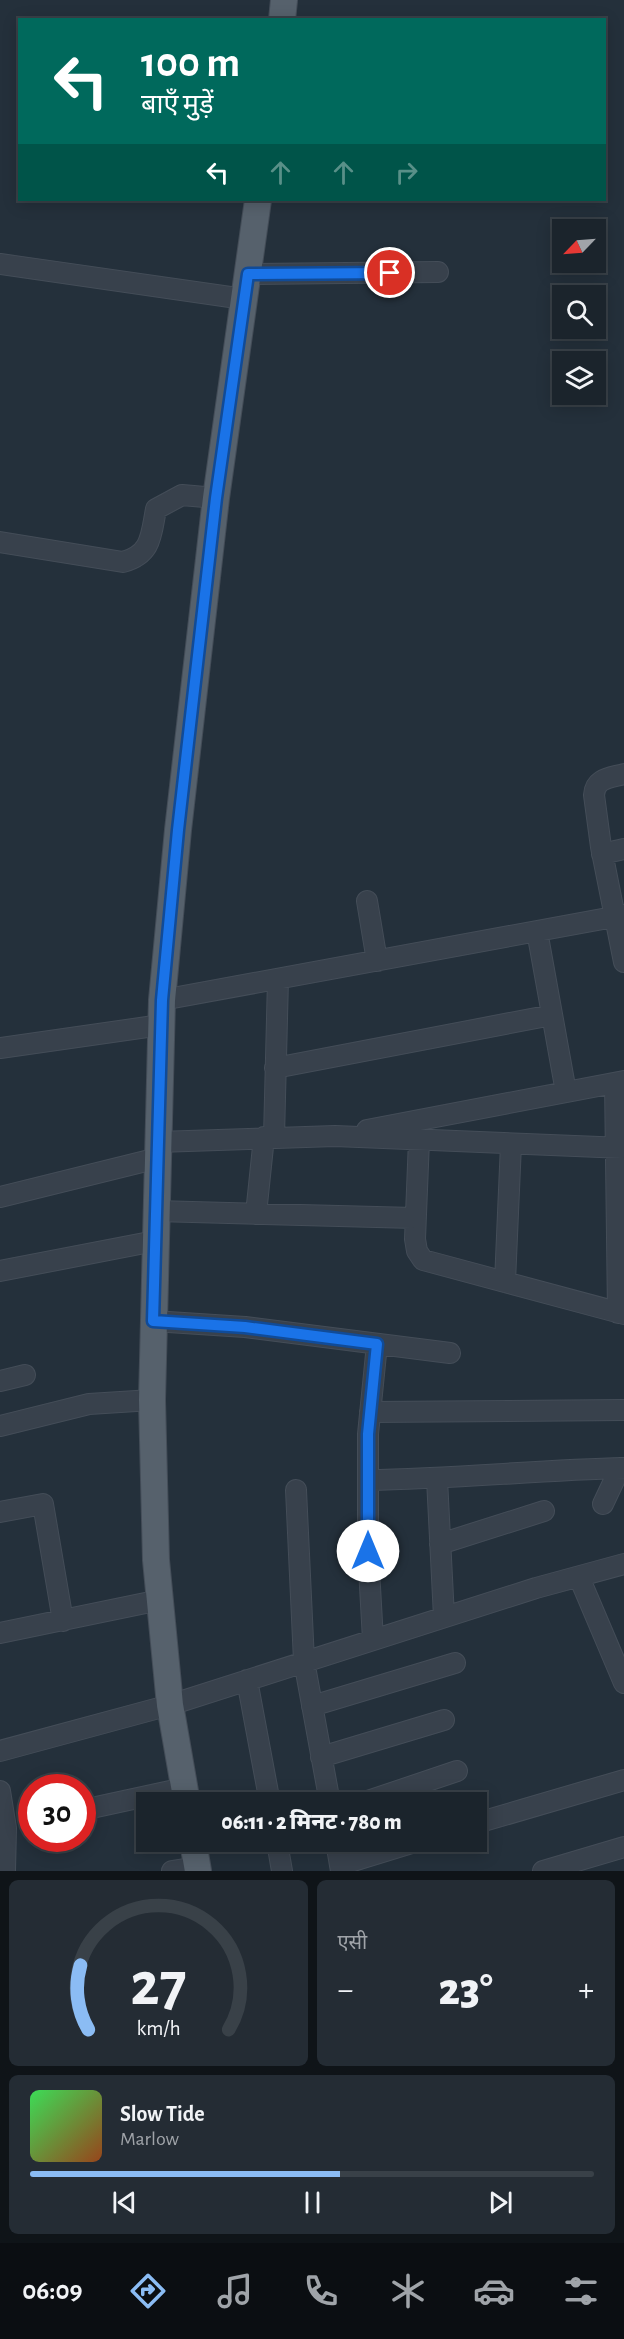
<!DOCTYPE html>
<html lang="hi">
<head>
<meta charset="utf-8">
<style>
  :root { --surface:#1b242c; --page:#242c34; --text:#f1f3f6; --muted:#a0a4a9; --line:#394148; --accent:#8bbcf4 }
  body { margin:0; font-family:"Alegreya Sans","Noto Sans Devanagari",sans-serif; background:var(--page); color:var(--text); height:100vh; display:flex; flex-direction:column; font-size:22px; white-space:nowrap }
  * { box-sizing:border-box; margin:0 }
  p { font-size:20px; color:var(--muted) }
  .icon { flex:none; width:33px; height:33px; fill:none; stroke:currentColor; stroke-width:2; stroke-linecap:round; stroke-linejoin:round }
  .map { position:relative; height:1871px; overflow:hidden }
  .sheet { display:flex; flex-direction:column; gap:9px; padding:9px; background:#0f1418; flex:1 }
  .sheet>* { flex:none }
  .hud { position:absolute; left:18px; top:18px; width:588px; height:183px; border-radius:0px; box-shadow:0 3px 15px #0003,0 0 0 2px var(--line); background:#00695c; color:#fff; overflow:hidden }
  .needle { width:39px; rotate:245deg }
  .controls { position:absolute; left:552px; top:219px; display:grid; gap:12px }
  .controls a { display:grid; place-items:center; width:54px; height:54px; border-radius:0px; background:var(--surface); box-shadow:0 3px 15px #0003,0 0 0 2px var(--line); font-size:30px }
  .speed { position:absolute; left:18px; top:1774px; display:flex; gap:12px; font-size:30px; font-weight:700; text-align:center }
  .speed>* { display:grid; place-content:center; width:78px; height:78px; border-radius:50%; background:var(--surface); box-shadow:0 3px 15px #0003,0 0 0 2px var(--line); line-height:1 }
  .speed .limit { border:9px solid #d22; background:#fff; color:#111 }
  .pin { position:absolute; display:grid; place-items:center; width:51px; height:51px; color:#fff; margin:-26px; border:3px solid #fff; border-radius:50%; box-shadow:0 2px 6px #0007 }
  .me { position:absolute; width:66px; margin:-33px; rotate:0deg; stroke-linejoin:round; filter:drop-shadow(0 0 4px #0008) }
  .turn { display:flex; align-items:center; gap:21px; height:126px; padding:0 24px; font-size:27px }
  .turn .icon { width:78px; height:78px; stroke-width:2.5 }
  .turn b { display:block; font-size:42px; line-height:51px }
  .lanes { display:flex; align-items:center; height:57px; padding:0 24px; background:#0003; justify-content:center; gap:30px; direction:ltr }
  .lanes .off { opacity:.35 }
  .big { font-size:45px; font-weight:800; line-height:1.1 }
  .sheet .widget { flex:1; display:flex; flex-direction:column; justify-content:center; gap:9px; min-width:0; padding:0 21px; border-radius:9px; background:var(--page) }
  .sheet .dial { align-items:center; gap:0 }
  .dial svg { height:156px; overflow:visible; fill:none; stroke:var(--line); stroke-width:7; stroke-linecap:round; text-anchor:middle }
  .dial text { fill:var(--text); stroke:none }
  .song { display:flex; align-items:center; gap:18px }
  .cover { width:72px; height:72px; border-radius:9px; background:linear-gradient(135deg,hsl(130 70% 55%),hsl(20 70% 35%)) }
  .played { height:6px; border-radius:3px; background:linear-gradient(90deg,var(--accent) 55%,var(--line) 55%) }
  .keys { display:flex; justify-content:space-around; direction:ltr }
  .heat { display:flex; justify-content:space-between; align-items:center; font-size:33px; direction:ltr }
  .sheet .tiles { flex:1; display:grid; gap:9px; grid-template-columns:1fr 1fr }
  .widget:last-child { grid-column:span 2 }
  .trip { position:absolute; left:136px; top:1792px; width:351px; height:60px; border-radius:0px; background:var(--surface); box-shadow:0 3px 15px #0003,0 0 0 2px var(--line); font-weight:800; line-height:60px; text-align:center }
  .tab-bar { display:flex; height:96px; justify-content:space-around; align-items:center; background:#0b0e12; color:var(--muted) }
  .tab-bar .icon { width:42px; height:42px }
  .tab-bar .active { color:var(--accent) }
  .tab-bar b { font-size:27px; color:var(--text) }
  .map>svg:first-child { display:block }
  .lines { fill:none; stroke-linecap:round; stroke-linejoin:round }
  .minor-casing { stroke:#444d58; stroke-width:22 }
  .major-casing { stroke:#444d58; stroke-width:28 }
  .minor { stroke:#38414c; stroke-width:20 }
  .major { stroke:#56616c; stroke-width:26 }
  .route-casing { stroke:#114b97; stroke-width:15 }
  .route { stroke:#1a73e8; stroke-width:10 }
</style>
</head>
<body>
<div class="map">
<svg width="624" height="1871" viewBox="0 0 624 1871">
  <rect width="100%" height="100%" fill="#24303b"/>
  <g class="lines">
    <defs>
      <path id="minor" d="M0,264L244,299
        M248,274L438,272
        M0,542L123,562C152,554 151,535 156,509L182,495L216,498
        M624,774C610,778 595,778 594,795L601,847L624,962
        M602,854L624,849
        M367,901L377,961
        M537,931L566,1092
        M162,1000L624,915
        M0,1048L161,1025
        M275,1068L552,1015
        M615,1083L618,1313
        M367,1130L624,1081
        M274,1137L278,979
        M419,1140L415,1239L417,1251L423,1260L624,1314
        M158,1142L335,1136L624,1148
        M0,1197L158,1158
        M156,1211L414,1218
        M256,1214L264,1137
        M0,1271L155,1241
        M505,1282L511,1144
        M153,1321L245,1327L450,1353
        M0,1381L25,1375
        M370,1412L624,1410
        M0,1426L89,1404L152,1400
        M437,1479L444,1617
        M368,1480C453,1479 538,1470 624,1468
        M296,1490L304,1661L330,1803
        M603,1504L620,1468
        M0,1512L43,1504L63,1621
        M440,1544L544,1511
        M579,1577L624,1683
        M0,1633L160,1600
        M373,1640L368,1551V1434L377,1344
        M247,1680L270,1803
        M312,1706L455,1663
        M0,1751L170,1705L536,1588L624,1564
        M321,1757L444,1720
        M0,1791L6,1828L5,1871
        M362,1803L457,1771
        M87,1809L184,1788
        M477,1823L624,1780
        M277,1842L282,1871
        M336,1842L341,1871
        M340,1865L415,1842
        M172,1871L197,1867
        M543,1871L624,1847"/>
      <path id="major" d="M282,20L284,0
        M187,1803L170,1705L156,1560L152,1400L162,1000L178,830L216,498L258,200
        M193,1842L198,1871"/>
    </defs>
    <use href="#minor" class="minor-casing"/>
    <use href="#major" class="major-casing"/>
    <use href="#minor" class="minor"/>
    <use href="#major" class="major"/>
  </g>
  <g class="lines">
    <defs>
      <path id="route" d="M368,1551V1434L377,1344L245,1327L153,1321L162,1000L178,830L216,498L248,274L390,273"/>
    </defs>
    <use href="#route" class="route-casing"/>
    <use href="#route" class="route"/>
  </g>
</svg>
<div class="controls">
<a><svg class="needle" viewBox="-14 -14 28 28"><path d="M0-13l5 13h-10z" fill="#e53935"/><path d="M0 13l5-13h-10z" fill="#a0a4a9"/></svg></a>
<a><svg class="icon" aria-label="search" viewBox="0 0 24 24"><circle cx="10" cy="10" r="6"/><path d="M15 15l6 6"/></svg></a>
<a><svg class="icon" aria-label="layers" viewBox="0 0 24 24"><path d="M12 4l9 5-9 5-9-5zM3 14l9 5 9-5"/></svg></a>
</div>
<div class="speed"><div class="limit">30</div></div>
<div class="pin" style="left:390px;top:273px;background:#d93025"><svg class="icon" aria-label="arrive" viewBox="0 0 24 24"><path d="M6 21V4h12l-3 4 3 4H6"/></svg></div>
<svg class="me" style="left:368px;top:1551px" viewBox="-20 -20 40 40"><circle r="19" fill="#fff"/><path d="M0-13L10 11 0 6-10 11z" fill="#1a73e8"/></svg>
<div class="trip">06:11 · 2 मिनट · 780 m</div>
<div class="hud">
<div class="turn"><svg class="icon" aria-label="left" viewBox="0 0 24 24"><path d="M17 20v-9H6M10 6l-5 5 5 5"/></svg><div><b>100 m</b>बाएँ मुड़ें</div></div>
<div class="lanes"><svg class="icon" aria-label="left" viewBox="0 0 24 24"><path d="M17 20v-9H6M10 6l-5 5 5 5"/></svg><svg class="icon off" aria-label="ahead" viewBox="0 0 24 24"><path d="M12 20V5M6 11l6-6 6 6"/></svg><svg class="icon off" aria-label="ahead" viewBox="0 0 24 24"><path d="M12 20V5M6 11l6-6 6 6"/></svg><svg class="icon off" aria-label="right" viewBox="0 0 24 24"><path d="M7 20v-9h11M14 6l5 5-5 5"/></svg></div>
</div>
</div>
<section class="sheet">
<div class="tiles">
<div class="widget dial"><svg viewBox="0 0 100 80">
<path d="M14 69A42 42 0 1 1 86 69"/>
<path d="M14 69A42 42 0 0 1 10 36" stroke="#8bbcf4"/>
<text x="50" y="56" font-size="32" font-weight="700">27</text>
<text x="50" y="72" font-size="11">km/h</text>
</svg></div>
<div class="widget"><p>एसी</p>
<div class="heat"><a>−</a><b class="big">23°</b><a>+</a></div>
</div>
<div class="widget">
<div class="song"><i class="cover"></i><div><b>Slow Tide</b><p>Marlow</p></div></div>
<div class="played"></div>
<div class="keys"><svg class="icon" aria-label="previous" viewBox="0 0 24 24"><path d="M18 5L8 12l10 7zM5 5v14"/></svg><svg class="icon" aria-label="pause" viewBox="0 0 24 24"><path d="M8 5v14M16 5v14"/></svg><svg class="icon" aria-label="next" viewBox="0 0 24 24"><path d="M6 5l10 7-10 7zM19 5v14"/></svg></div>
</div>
</div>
</section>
<nav class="tab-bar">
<b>06:09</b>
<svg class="icon active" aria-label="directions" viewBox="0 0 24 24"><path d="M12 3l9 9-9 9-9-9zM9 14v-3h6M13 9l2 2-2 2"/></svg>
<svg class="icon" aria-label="music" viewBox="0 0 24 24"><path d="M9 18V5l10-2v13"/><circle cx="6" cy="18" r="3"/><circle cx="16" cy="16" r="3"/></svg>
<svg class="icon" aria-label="phone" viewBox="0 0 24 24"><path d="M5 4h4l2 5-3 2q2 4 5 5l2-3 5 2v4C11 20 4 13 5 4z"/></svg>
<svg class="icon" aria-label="climate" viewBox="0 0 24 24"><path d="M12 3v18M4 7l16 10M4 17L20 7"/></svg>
<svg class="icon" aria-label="car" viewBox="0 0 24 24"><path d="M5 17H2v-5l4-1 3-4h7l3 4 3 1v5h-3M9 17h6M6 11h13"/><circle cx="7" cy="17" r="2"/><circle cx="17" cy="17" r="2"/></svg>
<svg class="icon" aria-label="filters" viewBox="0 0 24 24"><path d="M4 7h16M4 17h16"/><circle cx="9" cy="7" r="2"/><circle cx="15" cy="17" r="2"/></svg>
</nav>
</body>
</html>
